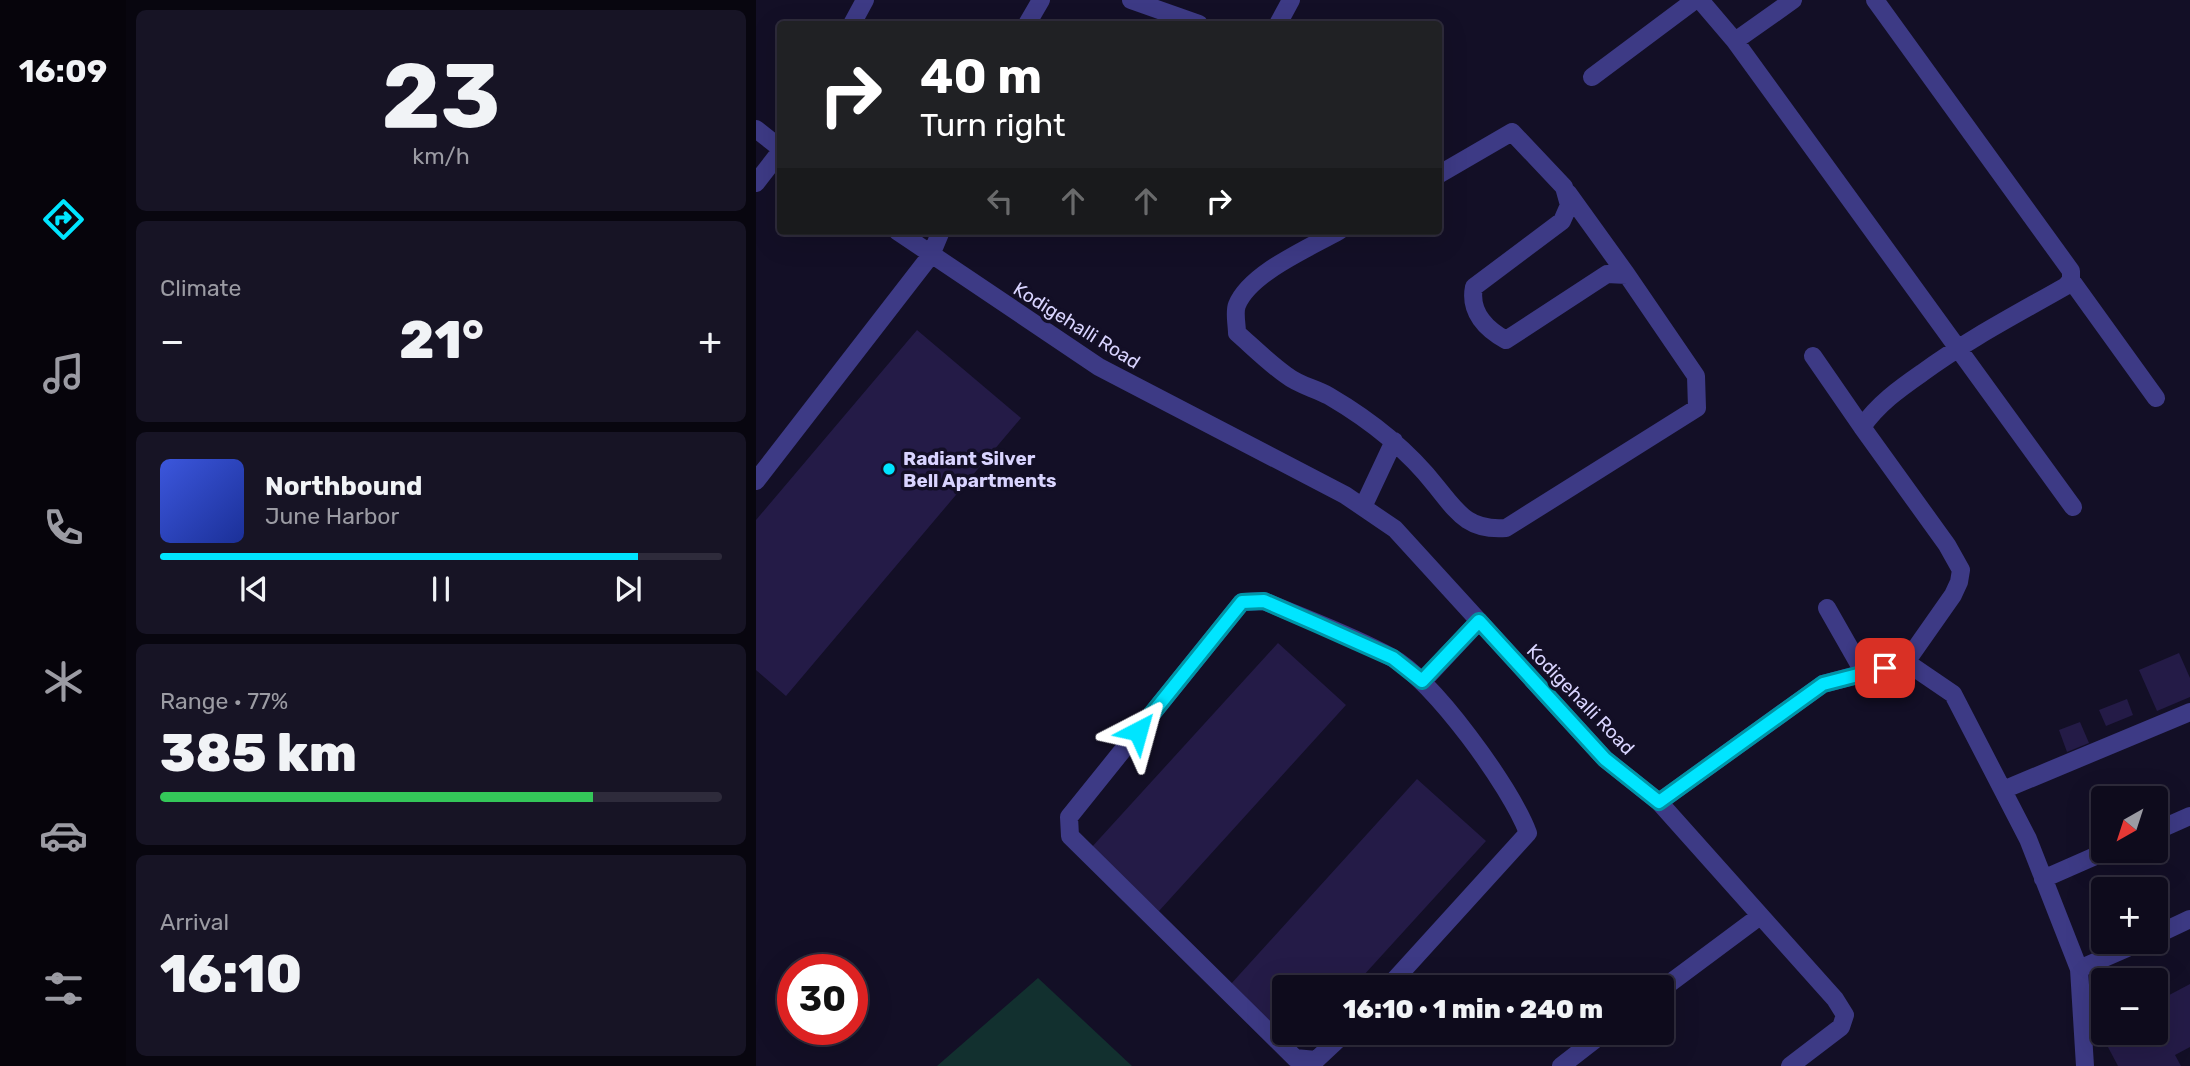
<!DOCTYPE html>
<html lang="en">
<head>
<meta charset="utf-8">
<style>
  :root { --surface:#0e0b1c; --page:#171425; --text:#f1f3f6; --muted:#9b9ba3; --line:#2e2b3b; --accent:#00e5ff }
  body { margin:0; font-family:Rubik,sans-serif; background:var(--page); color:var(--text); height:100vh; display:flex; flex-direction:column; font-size:26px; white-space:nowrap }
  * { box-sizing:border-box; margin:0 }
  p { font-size:23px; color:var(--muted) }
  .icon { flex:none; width:38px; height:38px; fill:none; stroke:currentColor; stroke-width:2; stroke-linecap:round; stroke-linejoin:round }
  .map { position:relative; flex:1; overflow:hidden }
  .sheet { display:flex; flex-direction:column; gap:10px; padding:10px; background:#08060f; width:630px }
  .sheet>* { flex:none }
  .hud { position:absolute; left:21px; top:21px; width:665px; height:214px; border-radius:7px; box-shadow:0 7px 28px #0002,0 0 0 2px var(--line); background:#202124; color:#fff; overflow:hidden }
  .needle { width:46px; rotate:219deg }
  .buttons { position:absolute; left:1335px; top:786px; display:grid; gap:14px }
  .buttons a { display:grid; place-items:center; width:77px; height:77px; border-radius:7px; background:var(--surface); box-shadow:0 7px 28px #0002,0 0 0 2px var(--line); font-size:35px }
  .speed { position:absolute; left:21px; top:954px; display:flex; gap:14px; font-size:35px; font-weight:700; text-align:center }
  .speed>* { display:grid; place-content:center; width:91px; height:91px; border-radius:50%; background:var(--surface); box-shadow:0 7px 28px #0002,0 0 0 2px var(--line); line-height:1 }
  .speed .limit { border:10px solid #d22; background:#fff; color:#111 }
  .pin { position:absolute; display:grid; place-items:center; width:60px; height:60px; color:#fff; margin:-30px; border-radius:14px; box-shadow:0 4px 10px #0006 }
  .me { position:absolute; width:77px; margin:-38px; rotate:39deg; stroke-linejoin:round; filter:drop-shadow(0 0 5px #0008) }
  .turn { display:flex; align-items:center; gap:24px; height:147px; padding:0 28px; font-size:32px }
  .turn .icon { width:91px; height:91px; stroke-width:2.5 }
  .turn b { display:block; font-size:49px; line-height:60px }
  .lanes { display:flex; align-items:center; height:66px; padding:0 28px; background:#0003; justify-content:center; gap:35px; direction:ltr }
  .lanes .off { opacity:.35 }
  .big { font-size:52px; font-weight:800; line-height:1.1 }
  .sheet .widget { flex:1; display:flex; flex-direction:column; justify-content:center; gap:10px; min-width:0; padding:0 24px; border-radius:10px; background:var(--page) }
  .sheet .dial { align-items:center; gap:0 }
  .dial b { font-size:91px; line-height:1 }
  .song { display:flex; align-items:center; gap:21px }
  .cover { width:84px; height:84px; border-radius:10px; background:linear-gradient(135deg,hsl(230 70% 55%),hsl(230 70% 35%)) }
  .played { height:7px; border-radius:4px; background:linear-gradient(90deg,var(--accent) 85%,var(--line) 85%) }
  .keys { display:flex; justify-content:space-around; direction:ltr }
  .heat { display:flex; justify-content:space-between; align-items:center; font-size:38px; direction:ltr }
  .charge { height:10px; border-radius:5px; background:linear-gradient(90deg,#34c759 77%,var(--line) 0) }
  .trip { position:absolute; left:516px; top:975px; width:402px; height:70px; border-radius:7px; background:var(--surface); box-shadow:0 7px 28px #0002,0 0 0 2px var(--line); font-weight:800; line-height:70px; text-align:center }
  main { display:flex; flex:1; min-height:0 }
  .tabs { display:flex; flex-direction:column; width:126px; justify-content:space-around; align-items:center; background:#06040b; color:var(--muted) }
  .tabs .icon { width:49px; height:49px }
  .tabs .active { color:var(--accent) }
  .tabs b { font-size:32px; color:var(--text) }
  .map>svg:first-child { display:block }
  .green { fill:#12302f }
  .building { fill:#241b47 }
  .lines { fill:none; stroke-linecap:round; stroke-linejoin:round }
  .minor { stroke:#3d3a85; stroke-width:18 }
  .route-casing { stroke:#0095a6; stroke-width:18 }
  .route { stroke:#00e5ff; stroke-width:12 }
  .poi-dot { fill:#00e5ff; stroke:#130f26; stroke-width:2.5 }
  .labels { text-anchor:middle; stroke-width:7; stroke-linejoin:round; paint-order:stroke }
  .street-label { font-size:19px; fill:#d9d4ff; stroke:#130f26 }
  .poi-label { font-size:19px; font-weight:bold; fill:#d9d4ff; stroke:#130f26; text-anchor:start }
</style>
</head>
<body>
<main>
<nav class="tabs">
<b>16:09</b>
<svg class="icon active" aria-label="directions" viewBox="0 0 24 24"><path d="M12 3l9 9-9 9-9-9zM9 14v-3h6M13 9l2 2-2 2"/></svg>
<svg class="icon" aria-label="music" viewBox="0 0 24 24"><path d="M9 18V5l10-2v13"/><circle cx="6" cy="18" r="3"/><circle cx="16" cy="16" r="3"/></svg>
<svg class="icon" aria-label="phone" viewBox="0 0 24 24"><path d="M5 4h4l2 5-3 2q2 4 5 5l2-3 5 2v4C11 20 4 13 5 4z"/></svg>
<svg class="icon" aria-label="climate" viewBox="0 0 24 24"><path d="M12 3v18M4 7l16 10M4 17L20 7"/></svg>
<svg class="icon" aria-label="car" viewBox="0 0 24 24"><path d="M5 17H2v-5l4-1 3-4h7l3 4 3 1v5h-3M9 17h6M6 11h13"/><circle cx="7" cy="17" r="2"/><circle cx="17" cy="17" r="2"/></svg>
<svg class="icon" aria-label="filters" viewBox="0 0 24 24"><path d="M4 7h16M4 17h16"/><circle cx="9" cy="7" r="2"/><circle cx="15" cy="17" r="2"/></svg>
</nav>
<section class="sheet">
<div class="widget dial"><b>23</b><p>km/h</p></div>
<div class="widget"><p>Climate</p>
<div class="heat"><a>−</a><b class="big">21°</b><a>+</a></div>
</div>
<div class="widget">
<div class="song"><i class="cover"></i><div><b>Northbound</b><p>June Harbor</p></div></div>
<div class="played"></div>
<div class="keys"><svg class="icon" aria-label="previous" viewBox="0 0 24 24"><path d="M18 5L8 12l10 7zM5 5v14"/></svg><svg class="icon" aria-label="pause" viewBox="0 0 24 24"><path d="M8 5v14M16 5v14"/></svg><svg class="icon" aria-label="next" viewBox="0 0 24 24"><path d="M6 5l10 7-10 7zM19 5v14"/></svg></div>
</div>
<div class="widget"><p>Range · 77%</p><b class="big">385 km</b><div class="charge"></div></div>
<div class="widget"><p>Arrival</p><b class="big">16:10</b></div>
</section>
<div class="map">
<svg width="1434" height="1066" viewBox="0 0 1434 1066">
  <rect width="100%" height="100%" fill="#130f26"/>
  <path class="green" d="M282,978L376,1066H181Z"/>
  <path class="building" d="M161,330L265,418L30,696L0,670V520Z
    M522,643L590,705L403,911L335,848Z
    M1423,653L1434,678V697L1401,711L1383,670Z
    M1371,699L1377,715L1350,726L1343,710Z
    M1324,722L1333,743L1311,752L1303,730Z
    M661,779L730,841L597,987H528V1032H556L542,1047L474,985Z
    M1434,984V1047L1419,1055L1425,1066H1362L1344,1032L1348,1030V1032H1400V1002Z"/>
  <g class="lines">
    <path class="minor" d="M375,0L443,24
      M944,0L979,41L1317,507
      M1119,0L1315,271V280L1310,286C1261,314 1211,340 1166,373C1143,389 1122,404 1106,427L1191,545L1205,570L1203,582L1197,595L1150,662
      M96,24L109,0
      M271,24L285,0
      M522,24L535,0
      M979,41L1037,0
      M836,77L939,0
      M0,129L24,148
      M0,183L24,152
      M812,193L871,275
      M141,231L343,367L589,495L639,529L849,759L903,802L1067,684L1150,662L1197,694L1272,839L1323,969L1329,1066
      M583,231C553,248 494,273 481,305C478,312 481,325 481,333C497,347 513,363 530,375C544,386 559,388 573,396C614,420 651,449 680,486C701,512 712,531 750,528L941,408L940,376L871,275L851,274L750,340C730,329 713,312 718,287L806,221L813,205L808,187L756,132L682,175
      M1315,280L1400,398
      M1057,356L1106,427
      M0,481L175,255L185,231
      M607,507L638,441
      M1071,608L1108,673
      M666,682L723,621
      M1247,790L1434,712
      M903,802L1079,999L1089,1015L1085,1027L1034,1066
      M1400,831L1434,816
      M1287,879L1353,850
      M1400,935L1434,919
      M1323,969L1385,942
      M906,989L1004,916
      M590,1032L560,1060L539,1058L314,836L313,817L486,602L508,601C550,619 595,635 635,657C677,680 755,787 772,833L632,987
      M805,1066L849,1032"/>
  </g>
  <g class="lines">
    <defs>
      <path id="route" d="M382,731L486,602L508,601L563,625L637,658L666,681L723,621L849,759L903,802L1067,684L1129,668"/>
    </defs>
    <use href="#route" class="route-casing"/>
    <use href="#route" class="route"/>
  </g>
  <circle class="poi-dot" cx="133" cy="469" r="7"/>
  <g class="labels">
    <g class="street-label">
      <text transform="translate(321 325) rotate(32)" y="7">Kodigehalli Road</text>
      <text transform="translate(825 699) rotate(46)" y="7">Kodigehalli Road</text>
    </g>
    <g class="poi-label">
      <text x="147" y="465">Radiant Silver<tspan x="147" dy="22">Bell Apartments</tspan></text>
    </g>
  </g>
</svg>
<div class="buttons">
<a><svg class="needle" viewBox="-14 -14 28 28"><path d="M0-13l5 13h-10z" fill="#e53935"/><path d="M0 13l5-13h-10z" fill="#9b9ba3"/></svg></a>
<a>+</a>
<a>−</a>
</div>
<div class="speed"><div class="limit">30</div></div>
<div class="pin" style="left:1129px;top:668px;background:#d93025"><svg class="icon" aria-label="arrive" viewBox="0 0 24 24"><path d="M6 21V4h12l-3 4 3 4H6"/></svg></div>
<svg class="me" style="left:382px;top:731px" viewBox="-20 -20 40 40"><path d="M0-17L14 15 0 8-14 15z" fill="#00e5ff" stroke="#fff" stroke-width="4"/></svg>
<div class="trip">16:10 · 1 min · 240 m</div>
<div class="hud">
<div class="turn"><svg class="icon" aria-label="right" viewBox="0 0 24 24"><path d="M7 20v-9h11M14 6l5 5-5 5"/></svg><div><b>40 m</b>Turn right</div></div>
<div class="lanes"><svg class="icon off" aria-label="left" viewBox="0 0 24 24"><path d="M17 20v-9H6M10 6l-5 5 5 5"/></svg><svg class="icon off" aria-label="ahead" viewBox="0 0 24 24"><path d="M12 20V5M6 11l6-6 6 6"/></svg><svg class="icon off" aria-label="ahead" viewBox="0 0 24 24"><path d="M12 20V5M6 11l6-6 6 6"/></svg><svg class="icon" aria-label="right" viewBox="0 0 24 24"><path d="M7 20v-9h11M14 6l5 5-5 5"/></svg></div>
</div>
</div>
</main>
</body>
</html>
